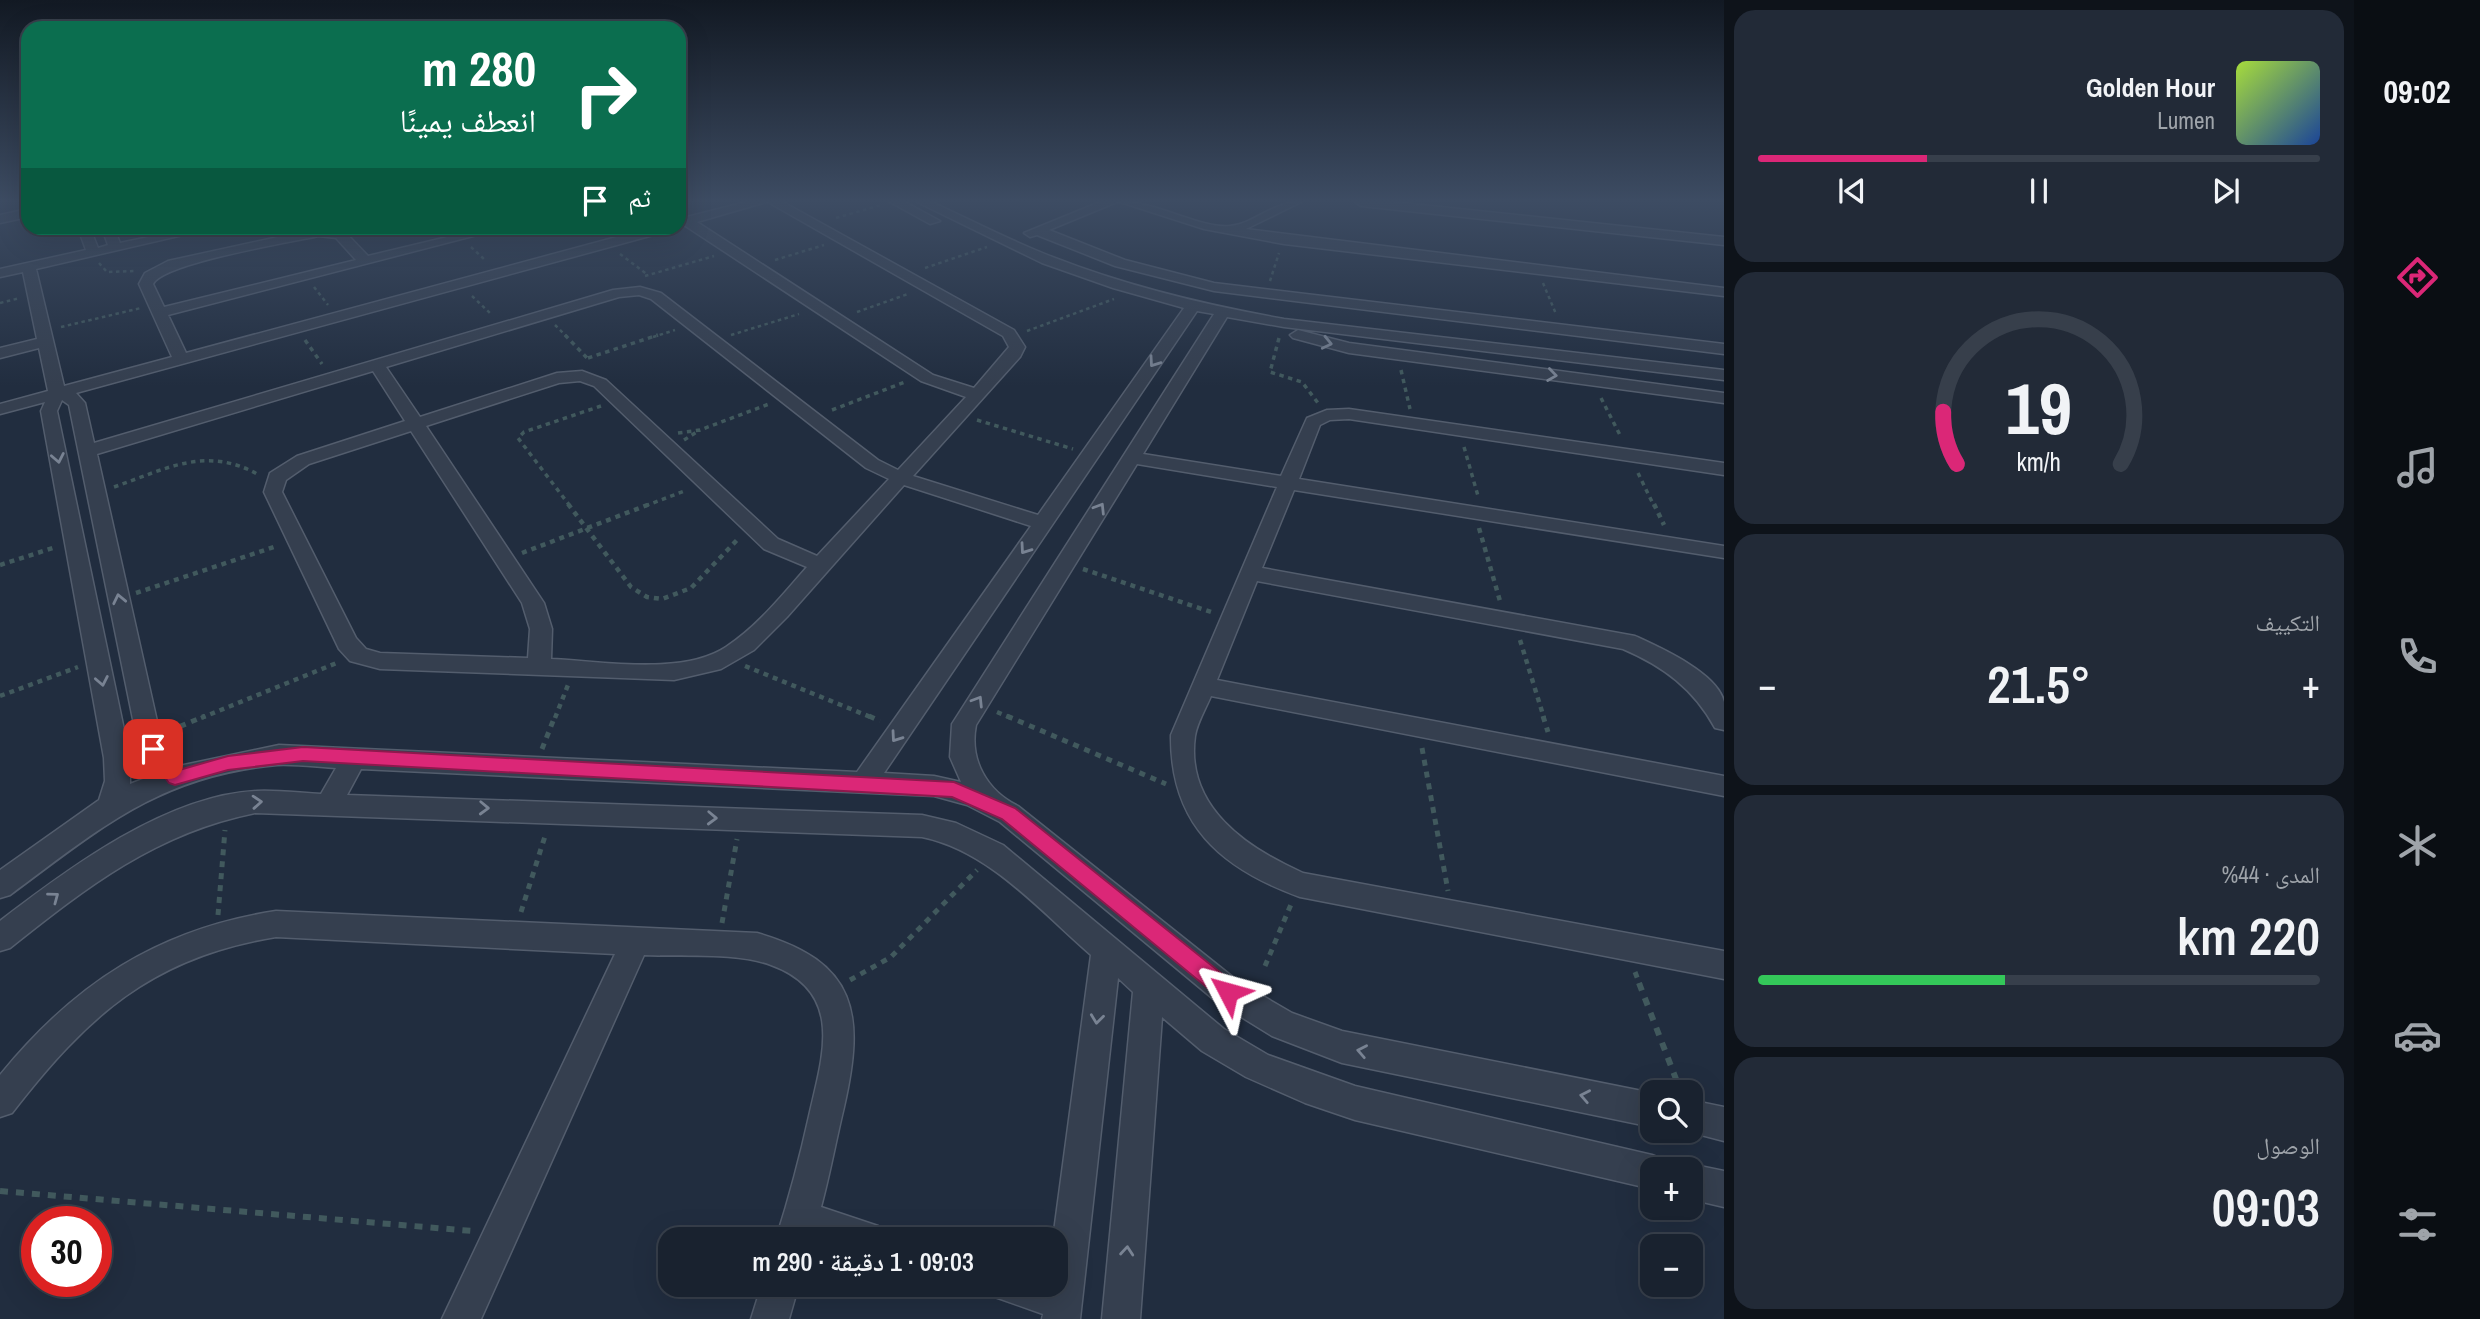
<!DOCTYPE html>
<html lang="ar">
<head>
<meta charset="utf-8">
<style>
  :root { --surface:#19222f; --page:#222a37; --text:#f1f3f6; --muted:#9fa4aa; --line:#373f4b; --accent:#db2777 }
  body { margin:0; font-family:"Archivo Narrow","Noto Naskh Arabic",sans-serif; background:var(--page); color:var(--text); direction:rtl; height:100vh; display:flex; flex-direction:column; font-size:26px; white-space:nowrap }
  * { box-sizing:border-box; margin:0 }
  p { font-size:23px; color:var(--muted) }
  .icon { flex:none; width:38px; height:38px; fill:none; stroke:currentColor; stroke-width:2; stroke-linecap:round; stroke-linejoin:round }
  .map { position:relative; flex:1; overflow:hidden; direction:ltr }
  .sheet { display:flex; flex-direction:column; gap:10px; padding:10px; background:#0e131a; width:630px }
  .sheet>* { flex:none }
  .top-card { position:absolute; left:21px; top:21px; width:665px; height:214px; border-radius:21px; box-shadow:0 7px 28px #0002,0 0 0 2px var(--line); direction:rtl; background:#0b6e4f; color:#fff; overflow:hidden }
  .tools { position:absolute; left:1640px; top:1080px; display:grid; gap:14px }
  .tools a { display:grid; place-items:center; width:63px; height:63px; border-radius:14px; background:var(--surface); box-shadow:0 7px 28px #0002,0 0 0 2px var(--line); font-size:35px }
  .speed { position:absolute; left:21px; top:1206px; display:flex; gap:14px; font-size:35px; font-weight:700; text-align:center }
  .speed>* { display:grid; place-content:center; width:91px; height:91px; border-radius:50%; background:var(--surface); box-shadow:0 7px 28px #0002,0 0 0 2px var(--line); line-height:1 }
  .speed .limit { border:10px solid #d22; background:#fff; color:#111 }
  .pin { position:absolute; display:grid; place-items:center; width:60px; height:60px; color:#fff; margin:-30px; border-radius:14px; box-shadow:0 4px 10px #0006 }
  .me { position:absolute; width:77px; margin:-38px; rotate:309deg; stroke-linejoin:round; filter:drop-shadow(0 0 5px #0008) }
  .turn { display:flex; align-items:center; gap:24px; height:147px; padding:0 35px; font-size:32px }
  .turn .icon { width:91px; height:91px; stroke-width:2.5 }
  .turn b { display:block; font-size:49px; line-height:60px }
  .then { display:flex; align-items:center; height:66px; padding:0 35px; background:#0003; gap:14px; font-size:26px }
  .big { font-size:52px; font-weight:600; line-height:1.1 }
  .sheet .tile { flex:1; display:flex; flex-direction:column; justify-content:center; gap:10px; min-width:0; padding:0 24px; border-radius:21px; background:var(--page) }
  .sheet .dial { align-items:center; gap:0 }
  .dial svg { height:182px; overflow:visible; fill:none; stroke:var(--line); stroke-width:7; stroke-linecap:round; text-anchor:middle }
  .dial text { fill:var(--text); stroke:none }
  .song { display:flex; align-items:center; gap:21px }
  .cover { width:84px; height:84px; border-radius:10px; background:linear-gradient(135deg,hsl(80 70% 55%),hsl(220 70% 35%)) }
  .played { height:7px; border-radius:4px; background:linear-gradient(90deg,var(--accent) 30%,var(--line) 30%) }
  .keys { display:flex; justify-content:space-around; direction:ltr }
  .heat { display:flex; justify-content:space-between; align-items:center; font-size:38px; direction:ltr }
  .charge { height:10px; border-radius:5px; background:linear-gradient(90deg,#34c759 44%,var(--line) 0) }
  .trip { position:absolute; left:658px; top:1227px; width:410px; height:70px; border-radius:21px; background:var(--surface); box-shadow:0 7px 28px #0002,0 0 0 2px var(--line); font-weight:600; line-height:70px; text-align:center; direction:rtl }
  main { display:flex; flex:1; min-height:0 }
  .menu { display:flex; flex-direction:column; width:126px; justify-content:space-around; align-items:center; background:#0a0e13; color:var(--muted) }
  .menu .icon { width:49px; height:49px }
  .menu .current { color:var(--accent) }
  .menu b { font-size:32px; color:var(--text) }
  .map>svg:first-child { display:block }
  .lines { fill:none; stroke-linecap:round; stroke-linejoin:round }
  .minor-casing { stroke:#535d6d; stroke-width:3 }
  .path-far4 { stroke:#41595d; stroke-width:2.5; stroke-dasharray:3.5 3.5; stroke-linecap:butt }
  .path-far3 { stroke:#41595d; stroke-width:3.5; stroke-dasharray:4.5 4.5; stroke-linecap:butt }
  .path-far2 { stroke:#41595d; stroke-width:4.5; stroke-dasharray:5 5; stroke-linecap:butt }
  .path-far1 { stroke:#41595d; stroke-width:5; stroke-dasharray:6 6; stroke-linecap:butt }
  .path { stroke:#41595d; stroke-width:6; stroke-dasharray:8 8; stroke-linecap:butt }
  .minor { fill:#353f4f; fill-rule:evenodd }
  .oneway { stroke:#798393 }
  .route { fill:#db2777; stroke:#8e194d; stroke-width:2 }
</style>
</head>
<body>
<main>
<nav class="menu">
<b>09:02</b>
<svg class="icon current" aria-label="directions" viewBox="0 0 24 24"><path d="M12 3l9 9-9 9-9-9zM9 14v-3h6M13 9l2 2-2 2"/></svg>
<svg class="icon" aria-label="music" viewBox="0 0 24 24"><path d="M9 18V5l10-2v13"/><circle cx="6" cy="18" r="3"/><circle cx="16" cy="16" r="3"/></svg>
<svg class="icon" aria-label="phone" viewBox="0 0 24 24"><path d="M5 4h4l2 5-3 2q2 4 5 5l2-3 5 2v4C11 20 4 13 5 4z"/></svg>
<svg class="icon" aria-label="climate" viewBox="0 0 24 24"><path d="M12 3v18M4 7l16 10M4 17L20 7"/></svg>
<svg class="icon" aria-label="car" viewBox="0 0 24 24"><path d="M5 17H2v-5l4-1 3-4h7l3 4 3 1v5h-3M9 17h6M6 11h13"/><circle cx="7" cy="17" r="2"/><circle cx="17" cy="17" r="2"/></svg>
<svg class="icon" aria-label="filters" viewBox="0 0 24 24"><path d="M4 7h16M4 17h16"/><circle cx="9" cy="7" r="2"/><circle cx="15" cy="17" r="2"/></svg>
</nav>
<section class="sheet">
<div class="tile">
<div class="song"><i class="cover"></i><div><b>Golden Hour</b><p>Lumen</p></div></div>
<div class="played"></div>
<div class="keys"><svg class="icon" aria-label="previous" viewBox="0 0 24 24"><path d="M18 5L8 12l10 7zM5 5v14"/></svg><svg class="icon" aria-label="pause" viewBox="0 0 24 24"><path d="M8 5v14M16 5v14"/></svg><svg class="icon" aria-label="next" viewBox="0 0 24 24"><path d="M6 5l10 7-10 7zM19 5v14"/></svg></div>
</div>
<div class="tile dial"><svg viewBox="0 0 100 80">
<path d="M14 69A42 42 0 1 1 86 69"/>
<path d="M14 69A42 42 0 0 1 8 46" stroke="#db2777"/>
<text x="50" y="56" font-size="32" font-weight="700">19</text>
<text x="50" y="72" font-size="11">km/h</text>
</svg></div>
<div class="tile"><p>التكييف</p>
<div class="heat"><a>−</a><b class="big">21.5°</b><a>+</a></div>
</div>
<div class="tile"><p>المدى · 44%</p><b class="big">220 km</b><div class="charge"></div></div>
<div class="tile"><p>الوصول</p><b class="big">09:03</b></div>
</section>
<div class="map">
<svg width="1724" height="1319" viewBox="0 0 1724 1319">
  <rect width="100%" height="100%" fill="#212d3f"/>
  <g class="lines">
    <defs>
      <path id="minor" d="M746,202H766L697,222L933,375L974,388L1009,347L1003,336L768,202H783L1014,330L1025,347L1020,357L913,476L1038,515L1184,308L1113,288L1042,263L917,202H932C973,221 1013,242 1055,258C1129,287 1206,305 1284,319L1724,370V380L1284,327L1227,317L1143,454L1281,476L1307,418L1327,410L1349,409L1724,463V475L1349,419L1330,420L1320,425L1299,479L1724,546V558L1294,490L1262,568L1635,636C1659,647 1718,673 1724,702C1724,710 1724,721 1724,730L1715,728C1694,689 1663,666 1623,649L1257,581L1217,680L1724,776V796L1211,696C1206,708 1197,723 1195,736C1185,807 1247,848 1303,873L1724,951V979L1300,897C1220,868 1170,824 1171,735L1277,487L1137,464L976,725C969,760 987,791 1018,806L1239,982L1292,1013L1342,1031L1652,1093V1127L1342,1063L1272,1036L1217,1002L1000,822L967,805L934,796L361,769L347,795L922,815L956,823L1003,845L1224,1029L1268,1055L1355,1086L1652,1155L1664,1160L1668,1169H1652V1189L1355,1120L1305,1103L1246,1077L1202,1051L1162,1017L1140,1319H1102L1133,992L1118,978L1080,1319H1042L1043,1314L995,1297L990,1284H1055V1239H1053L1091,955C1040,911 990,851 922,837L255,813C156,833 88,886 10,948L0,951V921C69,868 167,795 257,791C278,790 300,793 321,794L336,768C317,767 296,764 277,765C161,775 99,829 10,895L0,898V870L99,800L105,781L104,758L41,411L45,402L0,414V404L48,391L39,348L0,358V348L37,339L23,272L0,277V269L86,250L78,228H90L98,248L108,245L102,228H114L120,243L192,228H213L36,269L64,386L172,357L139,284L145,273L168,261L319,228L345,232L368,256L485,228H504L168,315L186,353L650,228H669L668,231L76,393L85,403L94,443L613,290L640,287L661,293L878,460L898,470L966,397L921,381L684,225L679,227V219ZM319,236L336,238L356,260L164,307L153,284C163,263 291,242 319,236ZM639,295L651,299L866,468L889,479L817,556L778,539L606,380L582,371L557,373L420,417L386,367L619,297ZM1197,311L1214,314L952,724L950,757L961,782L934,776L884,773ZM373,371L405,421L297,456L270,473L264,492L339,649L350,661L380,669L674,680L721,669L754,650L787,617L904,485L1031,526L857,772L279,745L179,766L168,753L161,739L97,454ZM580,381L594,386L764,549L807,567C782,595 758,626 726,647C682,676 602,661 551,659L552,629L544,603L426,426L559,383ZM62,400L69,405L137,739L156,774L130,784V758L57,411ZM411,431L522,603L530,629L528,658L380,653L366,649L356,638L282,492L286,480L309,464Z
        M890,202H905L940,221L930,224Z
        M1100,202H1117L1049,230L1125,260L1214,283L1724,344V354L1214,291L1115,266L1037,235L1030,237L1024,233Z
        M1120,202C1156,201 1201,229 1230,226C1254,224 1271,202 1301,202L1246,229L1724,288V296L1284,244L1204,229Z
        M1355,202H1393L1724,237V245L1361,206Z
        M28,209V217L0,223V215Z
        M1298,330L1349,343L1724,393V403L1349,353L1293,338L1290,335Z
        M276,911L757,933C858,962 865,1014 844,1107C836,1140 830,1174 821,1207L878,1226L883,1239H776C789,1198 800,1157 809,1116C822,1058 846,992 771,965C737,952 682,957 644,955L481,1319H442L615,954L276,937C152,957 87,1016 12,1113L0,1117V1075C75,983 159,929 276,911Z
        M1690,1100L1724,1107V1141L1682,1130H1690Z
        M1690,1164L1724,1171V1207L1690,1199V1169H1678Z
        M762,1284H799L789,1319H751Z"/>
    </defs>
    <use href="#minor" class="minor-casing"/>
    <path class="path-far4" d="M836,218L881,205
      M471,247L485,260
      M620,254L648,275
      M775,260L824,245
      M99,263L107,272L134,271
      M925,268L987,247
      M645,276L714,256
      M1270,281L1279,253
      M1543,283L1556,314
      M314,287L328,305
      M472,296L491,314
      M0,303L20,298
      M857,312L908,294
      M555,325L567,337
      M61,327L141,308
      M1027,331L1114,299
      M731,335L799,314
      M653,337L675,330"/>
    <path class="path-far3" d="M565,335L588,359
      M1279,338L1270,372L1302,382L1318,403
      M305,340L322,364
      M588,358L658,335
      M1401,370L1410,409
      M1601,398L1621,437
      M832,410L905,382
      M977,420L1073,449
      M678,433L700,430L769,404
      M684,440L700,430
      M1464,447L1478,496
      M1638,473L1654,506
      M114,487C166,469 206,445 259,475
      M570,506L518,438L524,432L601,406
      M645,506L687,490"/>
    <path class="path-far2" d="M568,504L631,587L647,597L662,599L691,588L738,539
      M1654,504L1664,525
      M1479,528L1500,601
      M522,553L650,504
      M0,565L56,547
      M1083,569L1214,613
      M136,593L277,546
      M1520,640L1544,718
      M745,666L873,718
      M0,696L78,667
      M997,712L1011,718
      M201,718L339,662
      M555,718L568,685"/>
    <path class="path-far1" d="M869,716L880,721
      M1007,716L1166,784
      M1543,716L1548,732
      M169,731L205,716
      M1422,748L1448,891
      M542,749L555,716
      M521,912L546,833
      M218,915L225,830
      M722,923L737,839
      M1265,966L1292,902
      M1635,972L1640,985
      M850,980L891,957L977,870"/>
    <path class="path" d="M1639,983L1681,1092
      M0,1191L472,1231"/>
    <use href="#minor" class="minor"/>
  </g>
  <defs><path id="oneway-chevron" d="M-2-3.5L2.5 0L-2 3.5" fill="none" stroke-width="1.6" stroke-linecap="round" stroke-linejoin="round" transform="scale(1.75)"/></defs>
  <g class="oneway">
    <use href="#oneway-chevron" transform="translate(1327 343) rotate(13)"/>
    <use href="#oneway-chevron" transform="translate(1154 362) rotate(125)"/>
    <use href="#oneway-chevron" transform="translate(1552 375) rotate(8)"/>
    <use href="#oneway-chevron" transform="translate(58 458) rotate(79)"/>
    <use href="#oneway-chevron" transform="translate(1100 508) rotate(-58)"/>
    <use href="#oneway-chevron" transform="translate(1025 549) rotate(125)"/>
    <use href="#oneway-chevron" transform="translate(119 599) rotate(-102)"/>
    <use href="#oneway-chevron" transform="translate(102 681) rotate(79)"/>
    <use href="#oneway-chevron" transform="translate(978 701) rotate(-58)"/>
    <use href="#oneway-chevron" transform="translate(896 737) rotate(125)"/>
    <use href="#oneway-chevron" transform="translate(257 802) rotate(-4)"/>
    <use href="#oneway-chevron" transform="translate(484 808) rotate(2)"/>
    <use href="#oneway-chevron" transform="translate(712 818) rotate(2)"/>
    <use href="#oneway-chevron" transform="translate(54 897) rotate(-37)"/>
    <use href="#oneway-chevron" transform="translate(1097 1019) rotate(97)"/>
    <use href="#oneway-chevron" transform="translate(1362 1051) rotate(-169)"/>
    <use href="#oneway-chevron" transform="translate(1585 1096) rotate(-169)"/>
    <use href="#oneway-chevron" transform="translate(1127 1251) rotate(-85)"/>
  </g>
  <linearGradient id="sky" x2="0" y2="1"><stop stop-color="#121923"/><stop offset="0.52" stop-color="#3d4c63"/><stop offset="1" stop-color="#3d4c63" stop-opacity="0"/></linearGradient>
  <rect width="1724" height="386" fill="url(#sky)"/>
  <path class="route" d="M153,742L159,744L179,770L228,756L303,747L954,782L1015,808L1236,985L1239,992L1236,999L1228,1002L1221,999L1002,819L952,797L303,761L228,770L175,785L169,783L144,749Z"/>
</svg>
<div class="tools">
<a><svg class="icon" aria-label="search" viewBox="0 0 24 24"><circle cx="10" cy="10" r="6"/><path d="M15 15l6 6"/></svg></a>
<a>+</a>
<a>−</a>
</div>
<div class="speed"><div class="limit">30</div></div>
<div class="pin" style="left:153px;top:749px;background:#d93025"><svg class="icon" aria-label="arrive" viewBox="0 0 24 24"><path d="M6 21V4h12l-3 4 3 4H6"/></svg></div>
<svg class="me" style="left:1228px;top:992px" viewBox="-20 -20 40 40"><path d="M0-17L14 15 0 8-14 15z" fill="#db2777" stroke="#fff" stroke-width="4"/></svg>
<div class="trip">09:03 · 1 دقيقة · 290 m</div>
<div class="top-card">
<div class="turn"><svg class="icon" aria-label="right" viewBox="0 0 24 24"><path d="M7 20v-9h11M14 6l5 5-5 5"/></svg><div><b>280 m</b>انعطف يمينًا</div></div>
<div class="then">ثم<svg class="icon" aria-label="arrive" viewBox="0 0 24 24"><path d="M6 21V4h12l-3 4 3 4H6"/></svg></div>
</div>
</div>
</main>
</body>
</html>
